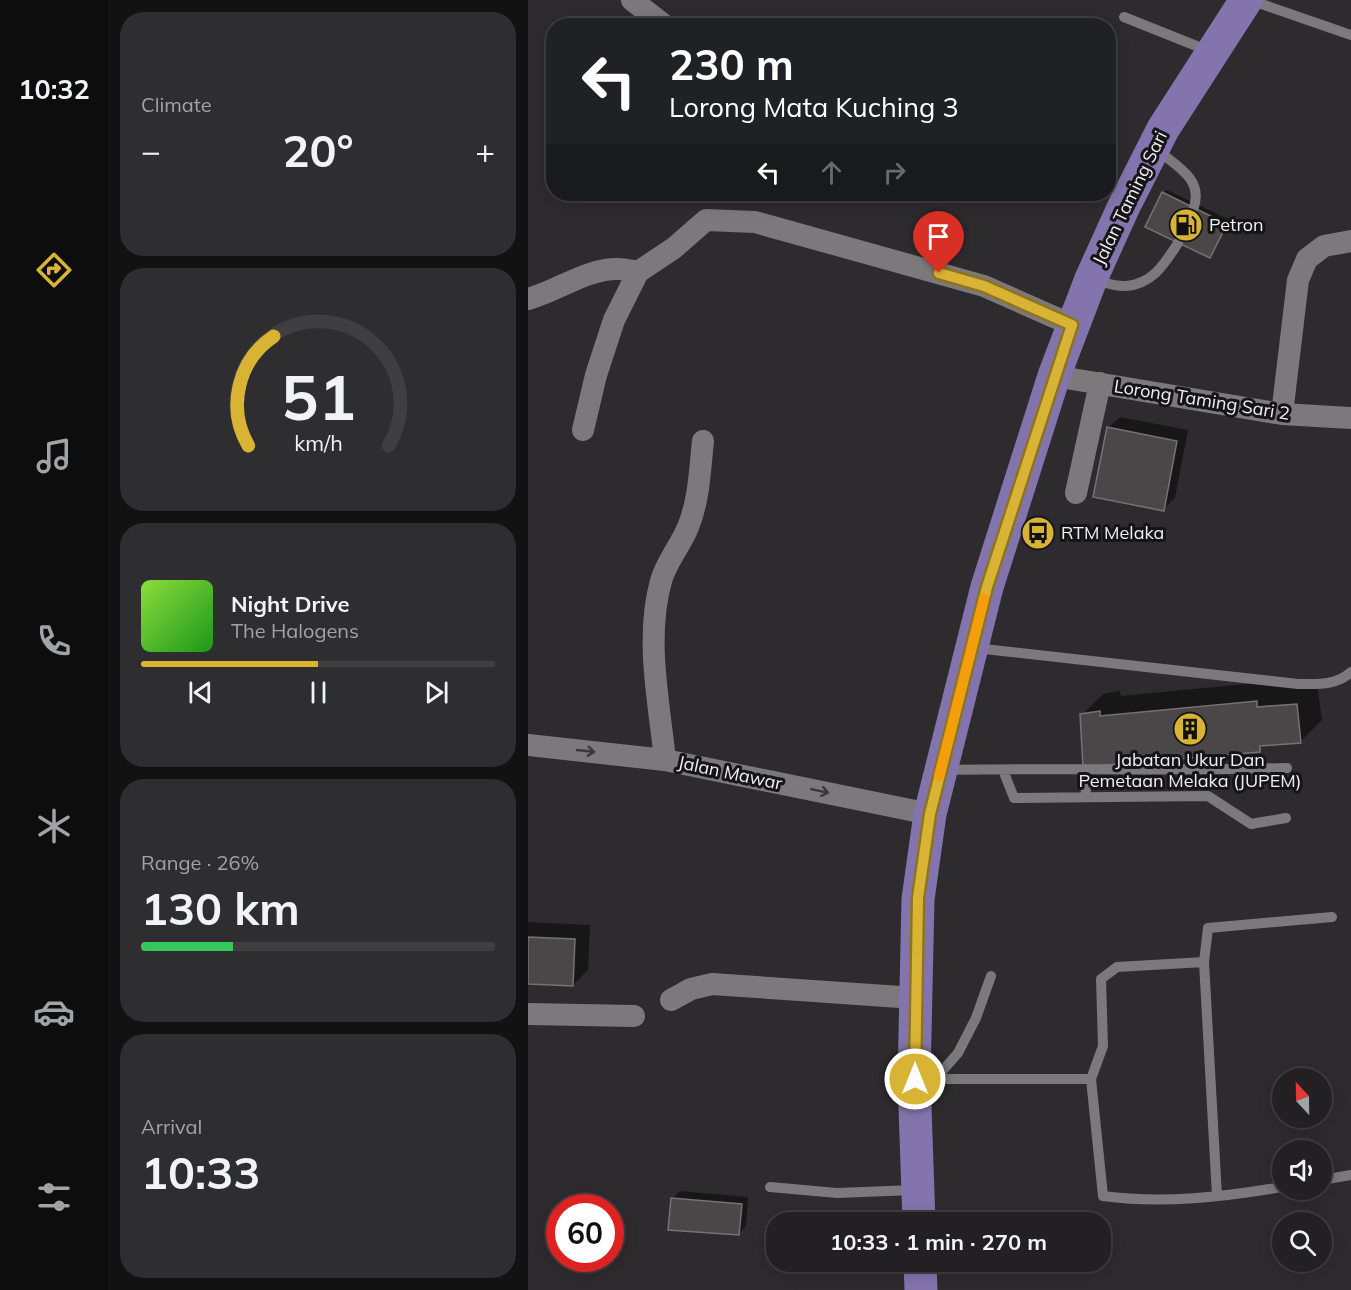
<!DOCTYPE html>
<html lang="en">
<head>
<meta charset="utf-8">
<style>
  :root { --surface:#222022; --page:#2e2d2f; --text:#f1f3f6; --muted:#a2a3a5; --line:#3f3e40; --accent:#d9b334 }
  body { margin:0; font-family:Mulish,sans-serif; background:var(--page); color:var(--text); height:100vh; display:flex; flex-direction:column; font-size:22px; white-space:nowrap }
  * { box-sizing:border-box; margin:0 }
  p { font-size:20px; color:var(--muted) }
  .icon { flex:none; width:33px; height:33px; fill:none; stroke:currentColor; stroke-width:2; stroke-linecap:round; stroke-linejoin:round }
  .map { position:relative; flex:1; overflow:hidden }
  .sheet { display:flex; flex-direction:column; gap:12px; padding:12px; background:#131213; width:420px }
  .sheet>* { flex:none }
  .hud { position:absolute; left:18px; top:18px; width:570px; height:183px; border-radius:24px; box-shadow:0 3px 15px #0003,0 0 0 2px var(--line); background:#202124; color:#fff; overflow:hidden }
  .needle { width:39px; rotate:338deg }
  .fabs { position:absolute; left:744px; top:1068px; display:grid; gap:12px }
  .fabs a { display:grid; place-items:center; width:60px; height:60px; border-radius:50%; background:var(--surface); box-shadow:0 3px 15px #0003,0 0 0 2px var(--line); font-size:30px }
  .speed { position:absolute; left:18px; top:1194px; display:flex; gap:12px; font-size:30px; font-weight:700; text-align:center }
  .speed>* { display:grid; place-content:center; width:78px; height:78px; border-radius:50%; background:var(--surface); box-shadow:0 3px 15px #0003,0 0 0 2px var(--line); line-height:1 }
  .speed .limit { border:9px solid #d22; background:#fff; color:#111 }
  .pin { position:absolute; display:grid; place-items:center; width:51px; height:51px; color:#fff; margin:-62px -26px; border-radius:50% 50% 50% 0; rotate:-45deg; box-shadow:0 0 6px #0007 }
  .pin .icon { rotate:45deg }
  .me { position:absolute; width:66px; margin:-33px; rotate:0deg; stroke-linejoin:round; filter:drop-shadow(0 0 4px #0008) }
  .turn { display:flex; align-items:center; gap:21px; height:126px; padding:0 24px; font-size:27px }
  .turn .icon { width:78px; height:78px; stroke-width:2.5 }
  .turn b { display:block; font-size:42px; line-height:51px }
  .lanes { display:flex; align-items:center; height:57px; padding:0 24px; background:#0003; justify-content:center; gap:30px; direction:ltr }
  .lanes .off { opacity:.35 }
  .big { font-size:45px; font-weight:700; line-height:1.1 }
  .sheet .tile { flex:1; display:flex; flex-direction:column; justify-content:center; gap:9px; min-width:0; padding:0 21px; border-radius:24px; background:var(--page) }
  .sheet .dial { align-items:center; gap:0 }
  .dial svg { height:156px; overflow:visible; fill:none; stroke:var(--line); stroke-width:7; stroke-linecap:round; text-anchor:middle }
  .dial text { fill:var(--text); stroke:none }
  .song { display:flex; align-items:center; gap:18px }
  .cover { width:72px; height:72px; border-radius:9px; background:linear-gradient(135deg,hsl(90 70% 55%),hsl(120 70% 35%)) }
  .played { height:6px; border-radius:3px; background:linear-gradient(90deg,var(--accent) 50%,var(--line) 50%) }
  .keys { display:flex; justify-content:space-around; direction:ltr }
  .heat { display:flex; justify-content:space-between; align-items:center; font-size:33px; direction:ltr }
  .charge { height:9px; border-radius:4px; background:linear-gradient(90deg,#34c759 26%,var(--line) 0) }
  .trip { position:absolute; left:238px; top:1212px; width:345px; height:60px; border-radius:24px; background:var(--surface); box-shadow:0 3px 15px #0003,0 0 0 2px var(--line); font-weight:700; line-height:60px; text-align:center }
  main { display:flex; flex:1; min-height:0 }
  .tabs { display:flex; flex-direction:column; width:108px; justify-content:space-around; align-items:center; background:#0e0d0e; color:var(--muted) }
  .tabs .icon { width:42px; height:42px }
  .tabs .current { color:var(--accent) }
  .tabs b { font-size:27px; color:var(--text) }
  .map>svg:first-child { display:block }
  .shadow { fill:#0007 }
  .building { fill:#4b4749; stroke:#767274; stroke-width:1.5 }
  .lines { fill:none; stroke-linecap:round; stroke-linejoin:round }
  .service { stroke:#7c797c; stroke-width:10 }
  .minor { stroke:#7c797c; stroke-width:22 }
  .primary { stroke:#8374ad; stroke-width:33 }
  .oneway { stroke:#39373a }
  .route-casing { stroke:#8d7422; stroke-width:15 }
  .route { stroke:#d9b334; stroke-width:10 }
  .slow { stroke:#f59e0b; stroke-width:10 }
  .labels { text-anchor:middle; stroke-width:6; stroke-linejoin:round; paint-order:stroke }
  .street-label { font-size:18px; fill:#efeef0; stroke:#151416 }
  .poi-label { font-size:18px; fill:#efeef0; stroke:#151416; text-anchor:start }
</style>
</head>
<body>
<main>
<nav class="tabs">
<b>10:32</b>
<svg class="icon current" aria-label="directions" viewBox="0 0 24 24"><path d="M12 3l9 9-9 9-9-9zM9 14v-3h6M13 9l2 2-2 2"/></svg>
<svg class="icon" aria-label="music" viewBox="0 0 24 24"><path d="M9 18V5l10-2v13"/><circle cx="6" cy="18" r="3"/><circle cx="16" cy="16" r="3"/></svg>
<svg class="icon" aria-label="phone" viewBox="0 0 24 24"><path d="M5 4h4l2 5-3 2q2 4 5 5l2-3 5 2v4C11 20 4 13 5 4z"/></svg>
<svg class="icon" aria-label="climate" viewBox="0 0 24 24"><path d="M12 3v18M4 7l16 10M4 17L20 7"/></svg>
<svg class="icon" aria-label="car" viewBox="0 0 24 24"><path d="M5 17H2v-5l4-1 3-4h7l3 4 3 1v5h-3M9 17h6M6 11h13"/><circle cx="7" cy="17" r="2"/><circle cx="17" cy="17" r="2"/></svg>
<svg class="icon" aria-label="filters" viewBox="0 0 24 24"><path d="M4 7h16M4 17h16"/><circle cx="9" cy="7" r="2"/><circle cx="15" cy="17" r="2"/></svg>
</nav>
<section class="sheet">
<div class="tile"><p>Climate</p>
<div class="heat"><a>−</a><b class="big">20°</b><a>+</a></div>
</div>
<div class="tile dial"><svg viewBox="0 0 100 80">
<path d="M14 69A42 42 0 1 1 86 69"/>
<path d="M14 69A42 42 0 0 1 27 13" stroke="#d9b334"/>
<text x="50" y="56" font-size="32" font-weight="700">51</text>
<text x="50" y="72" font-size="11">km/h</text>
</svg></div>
<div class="tile">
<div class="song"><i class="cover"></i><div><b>Night Drive</b><p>The Halogens</p></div></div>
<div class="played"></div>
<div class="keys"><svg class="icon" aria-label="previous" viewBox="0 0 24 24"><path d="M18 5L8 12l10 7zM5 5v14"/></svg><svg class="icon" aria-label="pause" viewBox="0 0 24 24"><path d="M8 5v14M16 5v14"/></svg><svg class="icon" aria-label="next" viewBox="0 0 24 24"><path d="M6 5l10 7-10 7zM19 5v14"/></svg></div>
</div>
<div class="tile"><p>Range · 26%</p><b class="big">130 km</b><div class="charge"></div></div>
<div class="tile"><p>Arrival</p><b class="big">10:33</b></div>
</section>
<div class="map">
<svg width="823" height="1290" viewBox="0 0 823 1290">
  <rect width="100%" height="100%" fill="#2e2b2e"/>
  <path class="shadow" d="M639,190L702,220L682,256L635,193Z
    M592,417L660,430L647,498L635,509L580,428Z
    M749,681L750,687L789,684L794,720L773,741L738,744L731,750L554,715L575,694L592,691L593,696Z
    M0,922L62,925L60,970L45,985L0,983Z
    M152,1191L220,1197L218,1226L211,1233L144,1199Z"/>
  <path class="building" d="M634,192L699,224L682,258L617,227Z
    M579,427L649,441L636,511L565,497Z
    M729,701V707L769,704L773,743L732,746V752L555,767L552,714L572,711V716Z
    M0,937L47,939L45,986L0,984Z
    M143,1198L214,1204L211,1235L140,1230Z"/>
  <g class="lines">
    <path class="service" d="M722,0L823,35
      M596,17L681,51
      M628,149C648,166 675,178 666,207
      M565,279C575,282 588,287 598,286C625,284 637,263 650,243
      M447,648L770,684C790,684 807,686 823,672
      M557,769L558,797
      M416,770C530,768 645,771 759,768
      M475,770L486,798L680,796L723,824L758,818
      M676,962L689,1196
      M408,1078L430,1053L448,1018L463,976
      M390,1079H563L575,1046L573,979L589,967L676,962L680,928L804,917
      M563,1079L575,1196C635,1204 696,1197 754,1187
      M794,1180L823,1175
      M242,1187L309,1193L386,1190"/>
    <path class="minor" d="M104,0L136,25
      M0,299C30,291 59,268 91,269C97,269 104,271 110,272
      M526,376L754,414L823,418
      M754,414L770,280L779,259L796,246L823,241
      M55,430L68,375L86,320L110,272L146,248L178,220L227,222L456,286L544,325
      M548,493L572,383
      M0,745L137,760L402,814
      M137,760C131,701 117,639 133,581C138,562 153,545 160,527C171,501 172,469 175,441
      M143,1000L163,989L184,984L387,998
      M0,1014L106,1016"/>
    <path class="primary" d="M391,1222L386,1079L390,899L402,814L459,587L526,376L563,279L596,206L635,129L718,0
      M392,1262L393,1290"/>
  </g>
  <defs><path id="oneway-shaft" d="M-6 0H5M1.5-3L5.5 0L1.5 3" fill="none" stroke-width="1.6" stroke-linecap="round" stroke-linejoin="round" transform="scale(1.5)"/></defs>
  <g class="oneway">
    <use href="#oneway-shaft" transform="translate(58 751) rotate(6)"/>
    <use href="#oneway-shaft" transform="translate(292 791) rotate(12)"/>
  </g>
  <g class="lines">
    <defs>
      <path id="route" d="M387,1079L390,898L402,814L459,587L544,325L456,286L411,273"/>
    </defs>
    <use href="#route" class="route-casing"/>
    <use href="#route" class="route"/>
    <path class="slow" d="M411,776L456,598"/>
  </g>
  <defs>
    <symbol id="fuel-disc" viewBox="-11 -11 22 22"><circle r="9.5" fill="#d9b334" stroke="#151416"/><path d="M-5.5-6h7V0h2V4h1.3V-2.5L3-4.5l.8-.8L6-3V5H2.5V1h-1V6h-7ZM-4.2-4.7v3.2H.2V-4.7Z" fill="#111"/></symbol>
    <symbol id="bus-disc" viewBox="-11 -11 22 22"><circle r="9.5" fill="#d9b334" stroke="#151416"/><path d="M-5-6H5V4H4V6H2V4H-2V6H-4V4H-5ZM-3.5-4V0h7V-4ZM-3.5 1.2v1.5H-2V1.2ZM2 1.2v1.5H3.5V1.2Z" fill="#111"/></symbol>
    <symbol id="building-disc" viewBox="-11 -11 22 22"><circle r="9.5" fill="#d9b334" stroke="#151416"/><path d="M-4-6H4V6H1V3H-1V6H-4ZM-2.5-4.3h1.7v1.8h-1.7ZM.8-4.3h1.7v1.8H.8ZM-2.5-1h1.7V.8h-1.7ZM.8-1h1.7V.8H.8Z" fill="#111"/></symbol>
  </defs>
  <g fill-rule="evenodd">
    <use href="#fuel-disc" x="639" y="206" width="38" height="38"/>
    <use href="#bus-disc" x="491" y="514" width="38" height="38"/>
    <use href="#building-disc" x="643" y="710" width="38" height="38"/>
  </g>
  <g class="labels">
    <g class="street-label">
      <text transform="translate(602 198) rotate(-64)" y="6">Jalan Taming Sari</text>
      <text transform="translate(674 400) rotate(9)" y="6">Lorong Taming Sari 2</text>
      <text transform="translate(202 773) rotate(12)" y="6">Jalan Mawar</text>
    </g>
    <g class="poi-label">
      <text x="681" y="231">Petron</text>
      <text x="533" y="539">RTM Melaka</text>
      <text x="662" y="766" text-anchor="middle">Jabatan Ukur Dan<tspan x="662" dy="21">Pemetaan Melaka (JUPEM)</tspan></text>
    </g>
  </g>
</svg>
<div class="fabs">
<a><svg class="needle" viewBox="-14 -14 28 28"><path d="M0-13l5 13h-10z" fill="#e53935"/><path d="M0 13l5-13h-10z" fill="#a2a3a5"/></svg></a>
<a><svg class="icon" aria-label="sound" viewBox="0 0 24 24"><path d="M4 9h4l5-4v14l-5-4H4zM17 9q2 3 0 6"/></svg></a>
<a><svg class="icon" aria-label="search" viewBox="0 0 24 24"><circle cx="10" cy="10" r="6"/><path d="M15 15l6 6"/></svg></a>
</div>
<div class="speed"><div class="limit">60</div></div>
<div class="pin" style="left:411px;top:273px;background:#d93025"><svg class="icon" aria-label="arrive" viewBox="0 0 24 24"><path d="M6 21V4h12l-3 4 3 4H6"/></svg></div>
<svg class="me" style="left:387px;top:1079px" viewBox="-20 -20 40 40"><circle r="17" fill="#d9b334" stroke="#fff" stroke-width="3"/><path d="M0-11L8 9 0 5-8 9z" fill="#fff"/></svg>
<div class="trip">10:33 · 1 min · 270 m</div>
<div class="hud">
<div class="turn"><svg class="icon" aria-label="left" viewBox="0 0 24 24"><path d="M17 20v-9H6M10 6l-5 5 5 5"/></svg><div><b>230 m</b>Lorong Mata Kuching 3</div></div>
<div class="lanes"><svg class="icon" aria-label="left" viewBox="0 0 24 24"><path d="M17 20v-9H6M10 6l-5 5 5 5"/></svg><svg class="icon off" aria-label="ahead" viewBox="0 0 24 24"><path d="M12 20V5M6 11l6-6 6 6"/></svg><svg class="icon off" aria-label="right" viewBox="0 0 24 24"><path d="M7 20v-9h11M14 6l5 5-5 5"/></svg></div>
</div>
</div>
</main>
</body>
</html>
